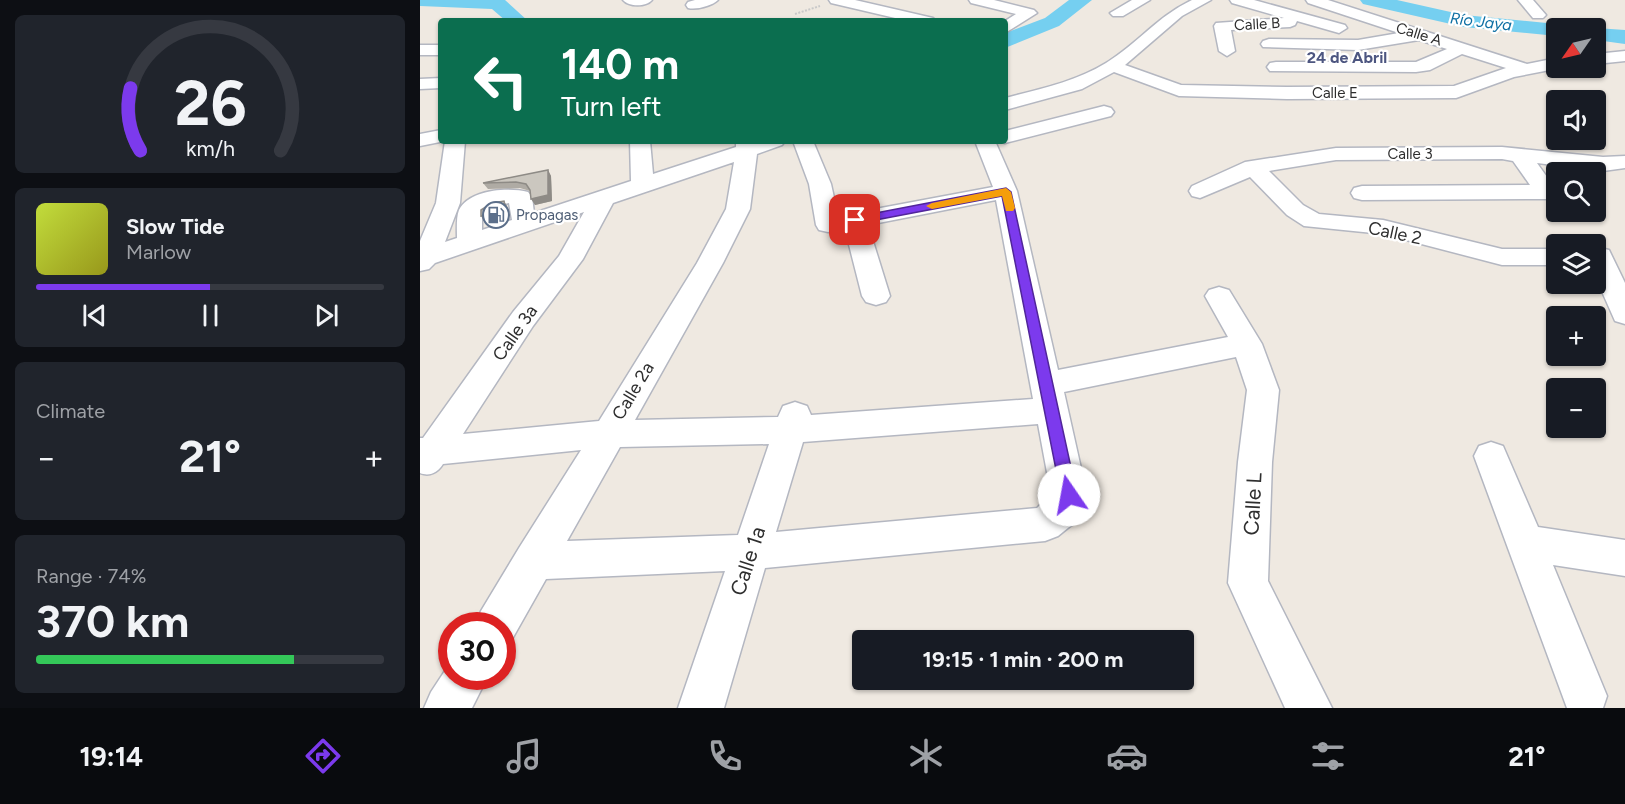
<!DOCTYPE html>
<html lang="en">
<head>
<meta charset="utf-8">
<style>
  :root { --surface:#171b24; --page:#20242c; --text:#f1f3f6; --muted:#9ea1a6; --line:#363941; --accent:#7c3aed }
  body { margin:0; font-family:Figtree,sans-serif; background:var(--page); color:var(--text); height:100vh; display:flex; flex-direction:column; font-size:22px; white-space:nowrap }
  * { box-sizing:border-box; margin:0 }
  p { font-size:20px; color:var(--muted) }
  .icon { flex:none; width:33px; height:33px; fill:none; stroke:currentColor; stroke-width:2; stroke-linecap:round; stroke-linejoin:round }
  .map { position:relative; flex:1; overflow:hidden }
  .panel { display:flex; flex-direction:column; gap:15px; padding:15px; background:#0d0f14; width:420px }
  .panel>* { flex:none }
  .banner { position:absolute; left:18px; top:18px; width:570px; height:126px; border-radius:6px; box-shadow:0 2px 4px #0004; background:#0b6e4f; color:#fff; overflow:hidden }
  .needle { width:39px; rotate:236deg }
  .buttons { position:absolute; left:1126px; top:18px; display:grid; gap:12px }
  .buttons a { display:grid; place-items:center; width:60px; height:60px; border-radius:6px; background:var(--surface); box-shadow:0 2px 4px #0004; font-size:30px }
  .speed { position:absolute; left:18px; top:612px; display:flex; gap:12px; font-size:30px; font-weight:700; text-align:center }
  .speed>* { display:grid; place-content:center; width:78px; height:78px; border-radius:50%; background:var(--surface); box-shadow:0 2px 4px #0004; line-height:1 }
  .speed .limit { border:9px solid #d22; background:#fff; color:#111 }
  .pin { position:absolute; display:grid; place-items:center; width:51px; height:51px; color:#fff; margin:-26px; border-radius:12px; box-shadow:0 3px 9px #0006 }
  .me { position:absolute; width:66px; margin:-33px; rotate:348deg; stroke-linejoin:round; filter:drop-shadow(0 0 4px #0008) }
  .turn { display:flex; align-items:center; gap:21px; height:126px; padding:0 24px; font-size:27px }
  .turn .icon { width:78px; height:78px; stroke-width:2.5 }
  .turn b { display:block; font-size:42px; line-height:51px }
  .big { font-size:45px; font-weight:700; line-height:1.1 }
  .panel .card { flex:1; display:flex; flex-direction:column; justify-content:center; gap:9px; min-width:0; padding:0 21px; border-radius:9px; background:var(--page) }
  .panel .dial { align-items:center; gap:0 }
  .dial svg { height:156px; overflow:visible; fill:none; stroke:var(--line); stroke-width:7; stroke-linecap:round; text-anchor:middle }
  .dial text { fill:var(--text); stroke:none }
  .song { display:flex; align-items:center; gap:18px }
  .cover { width:72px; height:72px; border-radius:9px; background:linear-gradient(135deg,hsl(70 70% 55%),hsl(60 70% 35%)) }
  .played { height:6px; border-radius:3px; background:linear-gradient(90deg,var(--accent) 50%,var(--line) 50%) }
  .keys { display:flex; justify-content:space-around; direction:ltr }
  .heat { display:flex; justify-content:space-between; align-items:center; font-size:33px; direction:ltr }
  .charge { height:9px; border-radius:4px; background:linear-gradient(90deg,#34c759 74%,var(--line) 0) }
  .trip { position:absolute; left:432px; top:630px; width:342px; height:60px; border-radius:6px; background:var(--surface); box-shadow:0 2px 4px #0004; font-weight:700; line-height:60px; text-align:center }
  .tab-bar { display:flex; height:96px; justify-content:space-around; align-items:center; background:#090b0e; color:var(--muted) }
  .tab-bar .icon { width:42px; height:42px }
  .tab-bar .current { color:var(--accent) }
  .tab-bar b { font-size:27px; color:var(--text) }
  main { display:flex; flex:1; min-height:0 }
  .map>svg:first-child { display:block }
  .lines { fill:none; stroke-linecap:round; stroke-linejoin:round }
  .river { fill:#75cff0; fill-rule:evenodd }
  .minor-casing { stroke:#b4b7c1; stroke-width:3 }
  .path { stroke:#c9c9c9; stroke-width:2; stroke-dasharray:2 1.5; stroke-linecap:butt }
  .minor { fill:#fff; fill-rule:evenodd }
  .wall { fill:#afaba4 }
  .shaded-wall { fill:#8e8b86 }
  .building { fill:#cbc7bf; stroke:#8e8b86; stroke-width:1.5 }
  .route { fill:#7c3aed; stroke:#51269a; stroke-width:1.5 }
  .slow { fill:#f59e0b }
  .labels { text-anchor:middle; stroke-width:4.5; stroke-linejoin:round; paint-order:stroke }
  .far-street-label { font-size:15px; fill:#2e2e2e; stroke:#fff }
  .far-service-label { font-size:15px; fill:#4e5e75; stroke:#fff; text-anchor:start }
  .far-water-label { font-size:16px; font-style:italic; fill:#0d6fa3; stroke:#fff }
  .far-neighbourhood-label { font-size:16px; font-weight:bold; fill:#4d5680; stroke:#fff }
  .street-label { font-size:18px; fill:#2e2e2e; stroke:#fff }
  .near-street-label { font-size:21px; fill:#2e2e2e; stroke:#fff }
</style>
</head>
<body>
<main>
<section class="panel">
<div class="card dial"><svg viewBox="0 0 100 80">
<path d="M14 69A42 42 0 1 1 86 69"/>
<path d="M14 69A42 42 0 0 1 9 37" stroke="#7c3aed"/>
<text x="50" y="56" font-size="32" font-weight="700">26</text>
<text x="50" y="72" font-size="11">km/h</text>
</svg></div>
<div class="card">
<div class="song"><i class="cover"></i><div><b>Slow Tide</b><p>Marlow</p></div></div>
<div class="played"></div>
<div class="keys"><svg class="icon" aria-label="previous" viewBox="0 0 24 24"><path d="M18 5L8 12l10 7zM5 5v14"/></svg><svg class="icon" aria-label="pause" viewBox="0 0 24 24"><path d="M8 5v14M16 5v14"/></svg><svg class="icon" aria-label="next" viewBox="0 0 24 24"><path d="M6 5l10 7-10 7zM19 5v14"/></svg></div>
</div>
<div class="card"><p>Climate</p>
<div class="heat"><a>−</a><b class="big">21°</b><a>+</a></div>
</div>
<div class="card"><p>Range · 74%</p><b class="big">370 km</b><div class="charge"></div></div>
</section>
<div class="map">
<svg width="1205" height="708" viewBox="0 0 1205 708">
  <rect width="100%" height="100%" fill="#efe9e1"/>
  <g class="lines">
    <path class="river" d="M0,0H85L108,21H86L72,9L0,6Z
      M649,0H672L639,26L585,48V33L625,18Z
      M940,0H977L1044,15L1137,24L1147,28H1137V36L1044,27L943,4Z
      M1172,28H1176L1205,30V44L1176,40V28Z"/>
    <defs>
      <path id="minor" d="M203,0H232C226,7 209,7 203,0Z
        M275,0H298C292,6 276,10 268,8L266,5L268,2Z
        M409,0H435L513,18L516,21H488L411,3Z
        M549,0H574L614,10L617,13L585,33V21L596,14L551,3Z
        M712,0H730L703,16H693L690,13Z
        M772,0H791L762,16L705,65L761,85L867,87L1034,86L1086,68L1042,54L1010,70L996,72L850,71L847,67L850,63L856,62H996L1027,49L999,40L938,50L843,47L841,44L843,41L849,39L938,40L979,33L888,3L886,0H908L1107,64L1137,58V68H1140L1094,77L1036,98L867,99L759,96L694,72L662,89L585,110V98C620,89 655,82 686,63C717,44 738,16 772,0Z
        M810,0H834L925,25L927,28L919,33L877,21L875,25L870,27L811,30L815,51L807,56L799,51L794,26L796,23L864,18L812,3Z
        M1098,0H1113L1126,15L1123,18H1113Z
        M0,45H21V55H0Z
        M1205,51V61L1176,64V54Z
        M21,78V88L0,89V79Z
        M684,106L691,108L694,112L691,116L585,143L578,141H585V131Z
        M21,130V141H45L40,203L25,242L37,238C37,230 36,218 39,210C50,189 89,187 108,192L112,197L114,213L211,181L210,141H230L233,174L316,147V141H365L362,145L337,154L330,209L303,263L215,420L358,417L363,406L375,402L387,406L391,415L613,399L576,200L448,225L470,296L466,302L456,305L446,302L442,296L425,229L408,232L399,230L396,225L389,184L373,141H393L411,184L418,216L573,187L555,141H575L597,191L638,370L808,337L785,296L789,290L799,287L809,290L842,344L859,390L852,462L848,581L912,708H865L808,583L818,462L827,390L816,357L644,392L667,495L654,523L638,536L625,541L345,568L304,708H258L305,571L126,579L91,641L82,644V626H55L61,611L99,548L161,450L23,464C18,472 10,477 0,473V438H3L93,312L139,256L164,212L15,263L9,269L0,271V241L16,203L25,141L0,146V134ZM314,162L306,209L277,263L179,421L43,434L113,326L163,259L193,203ZM89,203L92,220L62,230V214L75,206ZM618,424L631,494L617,508L356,532L383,442ZM349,444L318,535L147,541L200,447Z
        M1082,147L1183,157L1205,156V168L1183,171L1117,163L1137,191L1134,197L1126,199L942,200L934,198L931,193L934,188L942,186L1110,185L1093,161L1082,159L916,160L849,171L883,205L899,214L963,220L1082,249H1137V265H1082L963,234L884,226L867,215L830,177L780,198L772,196L769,191L772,186L825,162L916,148Z
        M1180,248L1189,250L1205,283V324L1195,321L1176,278V249Z
        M1071,442L1083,446L1118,527L1205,540V576L1133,565L1187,696L1183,708H1147L1054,456L1059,446Z
        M32,660V676H68L52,708H4L11,692Z"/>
    </defs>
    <use href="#minor" class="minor-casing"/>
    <path class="path" d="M375,14L400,6"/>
    <use href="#minor" class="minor"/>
  </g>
  <path class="wall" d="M128,170L131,176L132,201L115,205L110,191L100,188L68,189L63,183Z"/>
  <path class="shaded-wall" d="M128,170L131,176L132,201L115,205L111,199Z
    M84,201L87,206L89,216L64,221L61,216Z"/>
  <path class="building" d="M128,170V195L111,199L110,190L106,184L96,182L63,183Z
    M84,201L86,211L61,216V210L72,203Z"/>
  <path class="route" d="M586,188L591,192L657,495L655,500L649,502L643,500L641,495L582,196L435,224L429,220L435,217Z"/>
  <path class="slow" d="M586,188L591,192L595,208L593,211H586L582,196L512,209L506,206L512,203Z"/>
  <defs>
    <symbol id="fuel-ring" viewBox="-11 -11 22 22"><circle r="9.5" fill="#fff" stroke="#5c6f8a" stroke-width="1.5"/><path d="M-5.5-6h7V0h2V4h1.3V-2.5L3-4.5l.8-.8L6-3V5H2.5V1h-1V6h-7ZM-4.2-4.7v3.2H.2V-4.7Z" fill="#5c6f8a"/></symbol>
  </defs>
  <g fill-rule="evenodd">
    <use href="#fuel-ring" x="61" y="200" width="30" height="30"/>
  </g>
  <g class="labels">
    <g class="far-street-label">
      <text transform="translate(837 24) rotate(-3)" y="5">Calle B</text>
      <text transform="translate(999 34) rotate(17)" y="5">Calle A</text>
      <text x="915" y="98">Calle E</text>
      <text x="990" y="159">Calle 3</text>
    </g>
    <g class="far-service-label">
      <text x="96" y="220">Propagas</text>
    </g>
    <g class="far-water-label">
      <text transform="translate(1061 21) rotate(7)" y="6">Río Jaya</text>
    </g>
    <g class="far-neighbourhood-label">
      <text x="927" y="63">24 de Abril</text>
    </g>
    <g class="street-label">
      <text transform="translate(975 233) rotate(12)" y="6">Calle 2</text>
      <text transform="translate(95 333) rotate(-55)" y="6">Calle 3a</text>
      <text transform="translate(213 391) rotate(-59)" y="6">Calle 2a</text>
    </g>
    <g class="near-street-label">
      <text transform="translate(833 504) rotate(-87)" y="7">Calle L</text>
      <text transform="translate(328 561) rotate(-72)" y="7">Calle 1a</text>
    </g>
  </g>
</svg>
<div class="buttons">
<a><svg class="needle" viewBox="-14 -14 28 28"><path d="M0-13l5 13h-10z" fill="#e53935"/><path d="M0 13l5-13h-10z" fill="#9ea1a6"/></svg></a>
<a><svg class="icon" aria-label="sound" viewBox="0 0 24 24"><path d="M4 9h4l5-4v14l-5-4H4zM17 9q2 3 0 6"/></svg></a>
<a><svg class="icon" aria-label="search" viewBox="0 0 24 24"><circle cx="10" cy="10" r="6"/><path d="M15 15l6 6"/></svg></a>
<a><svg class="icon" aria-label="layers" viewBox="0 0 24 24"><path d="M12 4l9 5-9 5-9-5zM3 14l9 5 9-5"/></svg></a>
<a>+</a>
<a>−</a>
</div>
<div class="speed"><div class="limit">30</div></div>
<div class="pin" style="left:435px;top:220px;background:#d93025"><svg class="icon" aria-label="arrive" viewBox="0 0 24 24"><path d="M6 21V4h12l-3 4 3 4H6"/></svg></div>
<svg class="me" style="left:649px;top:495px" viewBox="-20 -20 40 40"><circle r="19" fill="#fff"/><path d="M0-13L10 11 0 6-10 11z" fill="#7c3aed"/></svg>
<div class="trip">19:15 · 1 min · 200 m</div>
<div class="banner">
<div class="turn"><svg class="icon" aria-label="left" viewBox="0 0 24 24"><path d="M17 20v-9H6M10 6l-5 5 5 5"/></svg><div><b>140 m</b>Turn left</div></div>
</div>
</div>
</main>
<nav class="tab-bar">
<b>19:14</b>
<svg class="icon current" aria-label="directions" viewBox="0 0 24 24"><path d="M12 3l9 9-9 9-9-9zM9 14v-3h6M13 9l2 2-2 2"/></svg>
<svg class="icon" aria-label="music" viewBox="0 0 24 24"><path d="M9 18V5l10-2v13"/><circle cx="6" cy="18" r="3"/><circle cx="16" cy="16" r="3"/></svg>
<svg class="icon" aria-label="phone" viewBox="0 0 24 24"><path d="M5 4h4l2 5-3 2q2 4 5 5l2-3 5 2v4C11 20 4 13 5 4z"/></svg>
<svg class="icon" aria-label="climate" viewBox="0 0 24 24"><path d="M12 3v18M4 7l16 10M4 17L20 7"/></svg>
<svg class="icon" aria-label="car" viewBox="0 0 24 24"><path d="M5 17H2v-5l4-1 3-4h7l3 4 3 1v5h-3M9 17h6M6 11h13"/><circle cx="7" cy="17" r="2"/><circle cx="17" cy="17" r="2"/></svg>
<svg class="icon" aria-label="filters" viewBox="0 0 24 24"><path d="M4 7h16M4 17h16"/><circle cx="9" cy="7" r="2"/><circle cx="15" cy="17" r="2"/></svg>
<b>21°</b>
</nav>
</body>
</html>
